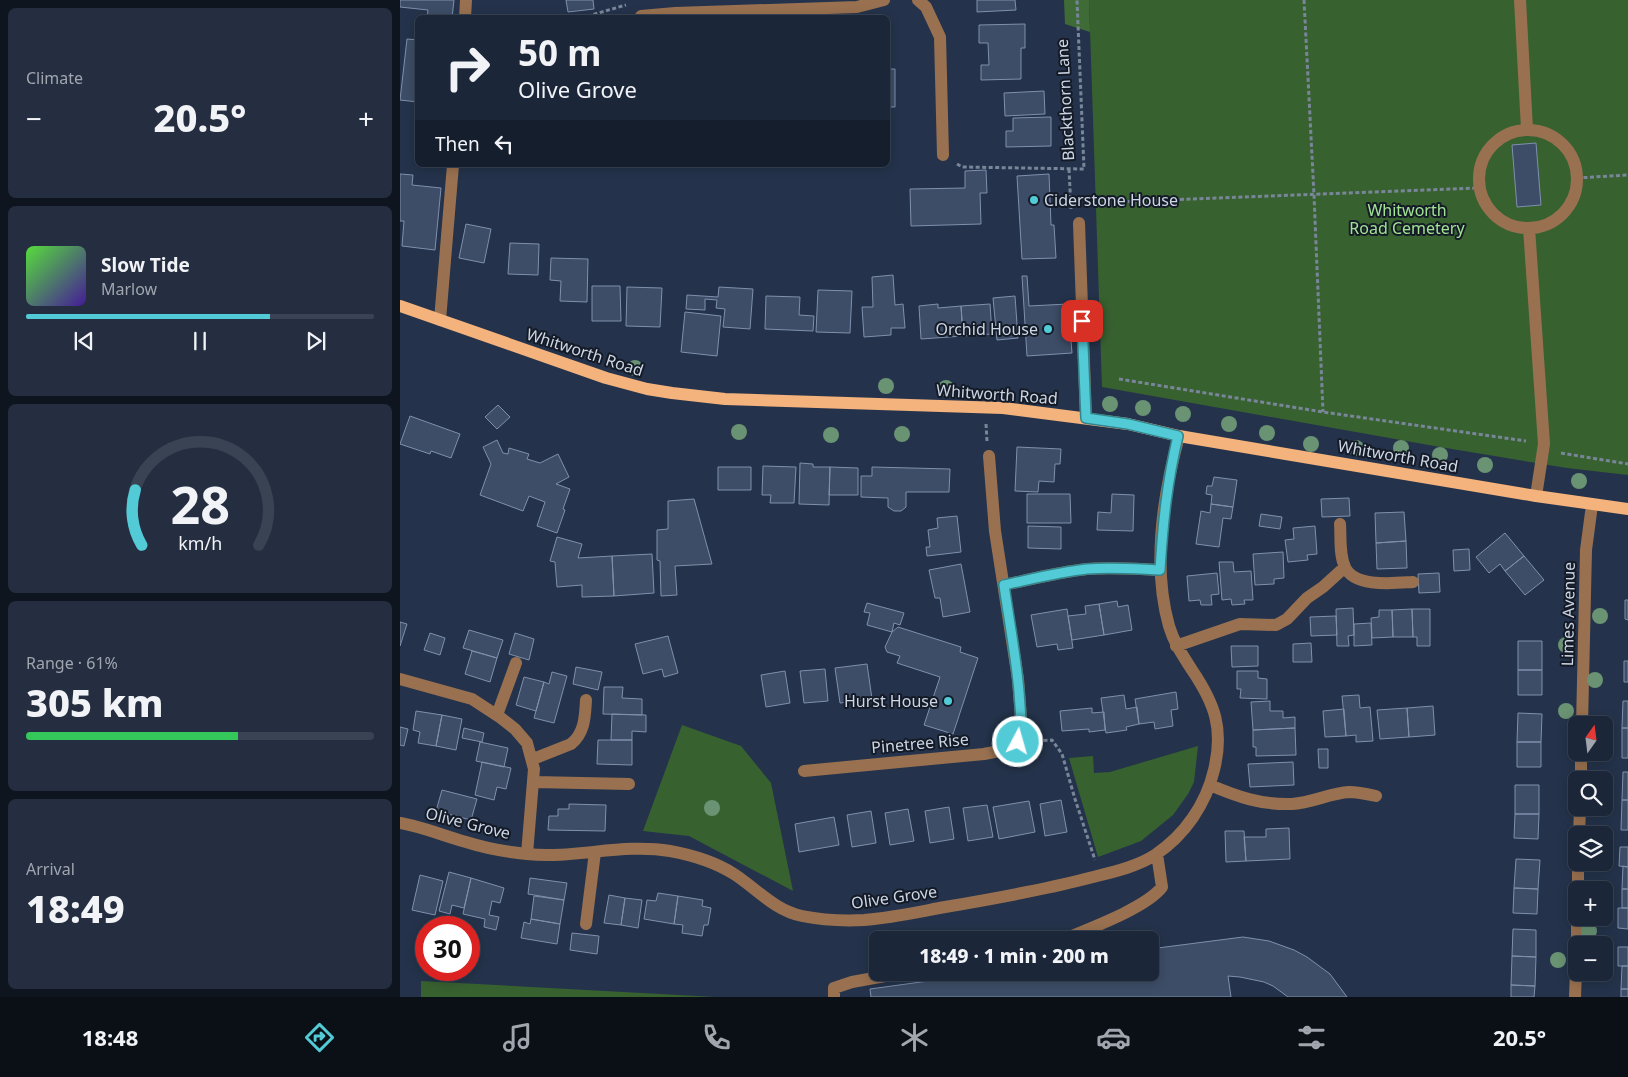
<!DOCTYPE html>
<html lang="en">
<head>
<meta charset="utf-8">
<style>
  :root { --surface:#1b2638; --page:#242e40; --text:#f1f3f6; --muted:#a0a5ae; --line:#394353; --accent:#52cbd7 }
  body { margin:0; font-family:"Noto Sans",sans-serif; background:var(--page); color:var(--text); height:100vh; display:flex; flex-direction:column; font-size:19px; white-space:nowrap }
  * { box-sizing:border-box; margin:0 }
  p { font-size:16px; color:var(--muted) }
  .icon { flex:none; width:28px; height:28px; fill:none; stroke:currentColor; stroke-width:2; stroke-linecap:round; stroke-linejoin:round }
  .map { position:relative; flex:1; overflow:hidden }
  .drawer { display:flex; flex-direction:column; gap:8px; padding:8px; background:#0f151f; width:400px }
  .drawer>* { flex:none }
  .banner { position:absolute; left:15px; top:15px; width:475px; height:152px; border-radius:8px; box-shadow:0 2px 12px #0003,0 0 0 1px var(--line); background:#1b2638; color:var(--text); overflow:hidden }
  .needle { width:32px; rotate:14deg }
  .controls { position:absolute; left:1168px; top:716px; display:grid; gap:10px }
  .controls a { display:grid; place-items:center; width:45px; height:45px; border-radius:8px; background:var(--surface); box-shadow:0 2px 12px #0003,0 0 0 1px var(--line); font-size:25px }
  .speed { position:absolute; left:15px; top:916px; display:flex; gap:10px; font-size:25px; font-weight:700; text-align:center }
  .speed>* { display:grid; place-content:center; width:65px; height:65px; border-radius:50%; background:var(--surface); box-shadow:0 2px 12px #0003,0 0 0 1px var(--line); line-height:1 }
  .speed .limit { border:8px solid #d22; background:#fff; color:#111 }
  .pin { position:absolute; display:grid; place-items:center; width:42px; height:42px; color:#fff; margin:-21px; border-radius:10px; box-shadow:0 2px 8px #0006 }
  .me { position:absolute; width:55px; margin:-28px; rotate:6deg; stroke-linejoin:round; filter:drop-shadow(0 0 4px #0008) }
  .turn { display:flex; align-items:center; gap:18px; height:105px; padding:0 20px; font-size:22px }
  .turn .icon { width:65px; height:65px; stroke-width:2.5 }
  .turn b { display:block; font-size:35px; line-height:42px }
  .then { display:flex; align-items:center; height:48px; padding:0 20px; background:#0003; gap:10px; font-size:19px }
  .big { font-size:38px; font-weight:800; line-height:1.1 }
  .drawer .widget { flex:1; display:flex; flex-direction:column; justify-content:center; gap:8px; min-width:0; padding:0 18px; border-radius:8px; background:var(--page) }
  .drawer .dial { align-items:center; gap:0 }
  .dial svg { height:130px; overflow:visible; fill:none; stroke:var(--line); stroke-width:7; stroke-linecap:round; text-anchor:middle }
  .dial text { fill:var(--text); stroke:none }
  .song { display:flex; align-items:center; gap:15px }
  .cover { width:60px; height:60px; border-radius:8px; background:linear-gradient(135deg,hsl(110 70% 55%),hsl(260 70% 35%)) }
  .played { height:5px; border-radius:2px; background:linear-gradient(90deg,var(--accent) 70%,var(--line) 70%) }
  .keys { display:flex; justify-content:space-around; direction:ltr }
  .heat { display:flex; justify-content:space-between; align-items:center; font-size:28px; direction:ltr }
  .charge { height:8px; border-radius:4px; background:linear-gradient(90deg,#34c759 61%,var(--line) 0) }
  .trip { position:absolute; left:469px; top:931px; width:290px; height:50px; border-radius:8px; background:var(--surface); box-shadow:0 2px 12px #0003,0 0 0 1px var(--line); font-weight:800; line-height:50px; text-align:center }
  .tabs { display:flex; height:80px; justify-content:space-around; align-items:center; background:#0b0f16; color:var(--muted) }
  .tabs .icon { width:35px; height:35px }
  .tabs .selected { color:var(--accent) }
  .tabs b { font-size:22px; color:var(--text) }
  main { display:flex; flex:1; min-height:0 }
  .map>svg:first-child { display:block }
  .green { fill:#386130 }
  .forest { fill:#3f6b37 }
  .building { fill:#3d4d67; stroke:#7f90ad }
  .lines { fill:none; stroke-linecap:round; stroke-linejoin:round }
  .path { stroke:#798699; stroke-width:3; stroke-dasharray:4 2.5; stroke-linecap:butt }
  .minor { stroke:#997150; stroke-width:12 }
  .major { stroke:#f4b27c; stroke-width:12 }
  .tree { fill:#699373 }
  .route-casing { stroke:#35848c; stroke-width:12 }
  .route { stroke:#52cbd7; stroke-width:9 }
  .poi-dot { fill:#52cbd7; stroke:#141a26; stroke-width:2 }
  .labels { text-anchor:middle; stroke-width:4; stroke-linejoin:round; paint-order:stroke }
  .street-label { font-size:16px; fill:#ccd6e5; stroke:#141a26 }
  .poi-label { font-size:16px; fill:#ccd6e5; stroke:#141a26; text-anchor:end }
  .park-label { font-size:16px; fill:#a1e294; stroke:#141a26 }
</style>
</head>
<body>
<main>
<section class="drawer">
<div class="widget"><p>Climate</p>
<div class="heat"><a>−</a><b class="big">20.5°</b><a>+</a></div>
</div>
<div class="widget">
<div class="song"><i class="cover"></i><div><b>Slow Tide</b><p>Marlow</p></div></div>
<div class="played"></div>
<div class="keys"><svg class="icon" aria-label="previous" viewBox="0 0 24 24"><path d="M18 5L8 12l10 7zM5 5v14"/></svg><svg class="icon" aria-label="pause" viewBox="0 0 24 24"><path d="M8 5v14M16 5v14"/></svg><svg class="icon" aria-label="next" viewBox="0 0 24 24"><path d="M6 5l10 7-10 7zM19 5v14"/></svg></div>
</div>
<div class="widget dial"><svg viewBox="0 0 100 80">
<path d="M14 69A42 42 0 1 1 86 69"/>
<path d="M14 69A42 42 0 0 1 10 35" stroke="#52cbd7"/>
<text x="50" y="56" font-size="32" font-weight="700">28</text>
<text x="50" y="72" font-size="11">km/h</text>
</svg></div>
<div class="widget"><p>Range · 61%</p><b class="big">305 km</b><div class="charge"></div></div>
<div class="widget"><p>Arrival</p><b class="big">18:49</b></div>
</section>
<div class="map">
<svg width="1228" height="997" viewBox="0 0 1228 997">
  <rect width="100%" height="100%" fill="#24334b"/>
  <path class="green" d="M689,0H1228V475L1167,468L1040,447L702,387Z
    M282,725L341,746L371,783L393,891L289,836L243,831Z
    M798,746L794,782L788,794L773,815L741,841L698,857L669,758L693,756L694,773L710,772Z
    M21,981L315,997H21Z"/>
  <path class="forest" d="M664,0H689L690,32L665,24Z"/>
  <path class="building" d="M0,0H54L52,18H27L28,10L0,7Z
    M166,0H193L194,9L168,12Z
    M577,0H615L616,10L577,12Z
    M625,24V48H621V79L581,80V65H589L588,43H579V25Z
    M7,39L18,40V102L0,100Z
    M488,69H495V107H488Z
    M644,91L645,114L605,116L604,93Z
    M651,117V146L606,147V131H613V118Z
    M1136,143L1141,205L1117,207L1112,145Z
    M586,170L587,193H580L581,224L511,226L510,189L565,188V171Z
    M0,174L13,175L12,185L41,188L35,250L2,246L4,221H0Z
    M649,174L651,225H654L656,258L622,259L617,176Z
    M66,224L91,229L84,263L59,258Z
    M110,243L139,244L138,275L108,274Z
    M151,258L188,259L187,302L160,301L161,281L150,280Z
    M493,275L495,305L503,304L505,328H491V335L464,337L462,307H473L472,277Z
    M622,276H627L629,306L668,304L672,353L627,356Z
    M192,286H220L221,321H192Z
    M227,287L262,288L260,327L226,326Z
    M319,287L353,289L350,329L323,327L325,309L316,308L317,300L305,299V310L286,309L287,295L318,297Z
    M418,290L452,291L450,333L416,332Z
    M366,296L400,297L399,315L414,316L413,331L365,329Z
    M615,296L618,338L597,340L593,298Z
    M538,304V308L561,306L563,336L521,339L519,306Z
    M590,304L592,334L563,336L561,306Z
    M285,312L321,316L317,356L281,352Z
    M98,405L110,417L97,429L85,417Z
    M10,416L60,434L51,458L31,451L30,454L0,444Z
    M97,440L103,453L108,454L109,448L129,454L127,459L140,463L158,454L169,477L156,484L170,489L163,509L165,510L157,533L137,526L145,502L129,496L123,511L80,495L91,464L83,447Z
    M617,447L661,449L660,464H655L654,482L639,481L638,492L615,491Z
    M400,463L413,464V467H430L429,505L399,504Z
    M363,466L396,467L394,503H370L371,495H362Z
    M318,467H351V490H318Z
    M430,467L458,468V495H429Z
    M472,467L550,469L549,492H506V507L501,511H494L488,507V498L461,497V476H472Z
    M814,477L837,480L833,507L811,504L812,495L806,494L807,486H812Z
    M627,494H670L671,523H627Z
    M712,494L734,495L733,531L697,530L698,512L711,513Z
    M949,498L950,516L922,517L921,499Z
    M294,499L312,564L275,566L277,595L261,596L260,561L257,560V530L268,529V501Z
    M811,504L833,507L831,519L823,518L819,547L796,544L801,511L810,513Z
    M1004,512L1006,541L976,543L975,513Z
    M861,514L882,517L880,529L859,526Z
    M557,516L561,552L527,556L526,547H530L528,530L538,528L537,518Z
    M628,526L661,527V549L628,548Z
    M915,526L917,554L907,555L908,560L888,562L885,540L894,539L893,528Z
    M1105,533L1124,556L1105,571L1100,564L1089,573L1076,557Z
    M157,537L182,544L178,558L212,556L214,596L182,597V585L157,587L155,562L150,561Z
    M1006,541L1007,568L977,569L976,543Z
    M1069,549L1070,570L1054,571L1053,550Z
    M883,552L884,578L874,579V584L855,585L853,554Z
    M252,554L254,593L214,596L212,556Z
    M1124,556L1144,580L1125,595L1105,571Z
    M819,562H833L834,572L851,571L853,600H844L845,604L832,605L831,599L822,600Z
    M561,564L570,612L543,617L540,598H535L529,570Z
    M817,573L819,594L811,595L812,605H801L800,600L789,601L787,576Z
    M1039,573L1040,592L1019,593L1018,574Z
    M1225,600H1228V620L1225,619Z
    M717,601L718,607L728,605L732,630L704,635L699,604Z
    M467,603L504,613L500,625L494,623L492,632L467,625L470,613L464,612Z
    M699,604L704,635L672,640L668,616L686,614L685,606Z
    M953,608L954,635L948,636L949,646H937L936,609Z
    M667,609L673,648L658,650L657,644L637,647L631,615Z
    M1012,609L1013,637H993L992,610Z
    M1012,609H1030V646H1017V637H1013Z
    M979,610H992L993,637L972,638L971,618L979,617Z
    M936,616L937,635L911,636L910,617Z
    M0,622L7,624L0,646Z
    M971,623L972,645L954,646V624Z
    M498,627L561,647L560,652L578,658L553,734L524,725L540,677L497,663L500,656L487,652L485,647L492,632Z
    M69,630L103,640L97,658L63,648Z
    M30,633L45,638L40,655L24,650Z
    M115,633L134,639L129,660L109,654Z
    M268,636L278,673L264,677L262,669L243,674L235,644Z
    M1118,641H1142V670H1118Z
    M911,643L912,662H893V644Z
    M831,646H858V666L832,667Z
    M72,651L97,658L90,682L65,674Z
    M1224,661H1228V682H1224Z
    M467,664L472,699L440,703L435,668Z
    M176,667L202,672L198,690L173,684Z
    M425,669L428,701L404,703L400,671Z
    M1118,670H1142V695H1118Z
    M385,671L390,703L366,707L361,675Z
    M837,671H858V678L867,679V699L840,698L841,689H837Z
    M152,672L167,676L154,723L134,718L144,682L149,684Z
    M124,677L144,682L136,711L116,705Z
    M204,687H223L222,698L242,699V715L203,714Z
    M776,692L778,709L771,710L773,726L755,729L754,722L739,724L735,699Z
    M724,695L726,709L737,707L739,724L726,727L727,730L706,733L701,698Z
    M959,695L960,708L970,707L973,741L956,742V735L946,736L942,696Z
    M870,701V711H883V718L895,717V728L853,730L851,702Z
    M1223,701H1228V728H1222Z
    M1033,706L1035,735L1009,737L1007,708Z
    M692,708V713L704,712L705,730L689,732V729L662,731L660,711Z
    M1007,708L1009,737L980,739L977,710Z
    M944,709L946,736L925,737L923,711Z
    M16,711L42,715L36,746L18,743L20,732L13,730Z
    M1118,713L1142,714L1141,742H1117Z
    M212,714L246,715V732L232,731V740H211Z
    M42,715L62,719L56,750L36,746Z
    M0,727L8,729L4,746L0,745Z
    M64,728L84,733L82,742L62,738Z
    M895,728L896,755L856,756V747H853V730Z
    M1222,728H1228V758H1222Z
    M198,740H232V765L197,764Z
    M80,742L108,748L104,767L76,761Z
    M1117,742H1141V767H1117Z
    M918,749H928V768H919Z
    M82,762L111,768L106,789L97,787L94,800L75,795Z
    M893,762L894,785L850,787L848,764Z
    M1223,772H1228V800H1222Z
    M1115,785H1139V814H1115Z
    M42,790L77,799L71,820L36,811Z
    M661,800L667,832L645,836L640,804Z
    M1222,800H1228V830H1221Z
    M629,801L635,832L599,839L593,807Z
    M169,804L206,805L205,831L148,830L149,816H158V809H169Z
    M587,805L593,837L568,841L563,808Z
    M549,807L554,839L530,843L525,811Z
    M508,809L514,841L490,845L485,813Z
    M471,811L476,843L452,847L447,815Z
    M1115,814H1139L1138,839L1114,838Z
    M434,817L439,845L399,852L395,824Z
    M889,828L890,859L846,861L844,837H866V829Z
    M825,831H844L846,861L826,862Z
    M1220,847H1228V867L1219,866Z
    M1116,859L1140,860L1138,889L1114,888Z
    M1223,866L1228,867V889H1222Z
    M49,872L71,878L64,908L52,905L50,914L39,911Z
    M20,875L43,881L35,915L12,910Z
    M71,878L104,888L100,903L92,901L89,915L99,917L96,930L84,927L85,919L63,914Z
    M130,878L167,883L164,900L128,894Z
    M1114,888L1138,889L1137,914L1113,913Z
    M1222,889H1228V908H1222Z
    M258,893L278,896L274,924L244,919L247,900L256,901Z
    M209,895L225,898L221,925L204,923Z
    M134,896L164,900L160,924L131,919Z
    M278,896L303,900L302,906L311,908L308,925H304L302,936L282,933L283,925L274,924Z
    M225,898L242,900L238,928L221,925Z
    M1218,908H1228V929L1218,928Z
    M131,919L160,924L157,944L121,938L124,922L130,924Z
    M1113,929L1136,930V957L1112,956Z
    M172,933L199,936L197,954L170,950Z
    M843,937L869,941L894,950L907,957L930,974L947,997H888L873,986L864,982L840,977L828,976L831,997H471L470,989L594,972H598L599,980L642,974V972H750V949Z
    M1218,947H1228V966H1218Z
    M1112,956L1136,957L1135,986L1111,985Z
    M1222,966H1228V989H1221Z
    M1111,985L1135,986L1134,997H1111Z
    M1221,989H1228V997H1221Z"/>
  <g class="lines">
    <path class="path" d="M904,0L914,195L923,412
      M181,18L226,5
      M557,164L562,167L684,169L677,0
      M669,169L671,209
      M1177,178L1228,175
      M715,202L1079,188
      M719,379L923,412L1126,441
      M586,424L587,441
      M1161,453L1228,464
      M637,741L652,740L662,754L675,799L695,860"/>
    <path class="minor" d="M518,0L526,7L540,37L543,155
      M1120,0L1127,129
      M241,16L275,13L457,7L484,0
      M65,18L66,0
      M1079 179a49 49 0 1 1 98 0a49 49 0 1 1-98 0Z
      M679,223L686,418
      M1129,228L1144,444L1136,496
      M40,320L53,165
      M940,524C941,537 939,555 945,567C954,588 995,583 1013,582
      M604,585C632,579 659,572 687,569C712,567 736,569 760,570
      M776,646L840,624L876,625L887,619L907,598L923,587L945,567
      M0,679L72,699L101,718L115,729L127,743L134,769L127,854
      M97,715L116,663
      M1182,725L1186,550L1192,505
      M133,759L171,744C185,733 185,716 186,700
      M404,771L584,754L609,749L619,742L621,733V718L618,679L595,531L589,456
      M1181,780V752
      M134,782L229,784
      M810,785C838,797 861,805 892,804C911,803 931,793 949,792C958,792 967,794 976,796
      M0,823C23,827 44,836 66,842C85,848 107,852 127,854C175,859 222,843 270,851C292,855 315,862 334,874C357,889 374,910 402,916C422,920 444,921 464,920C491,918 518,912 545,907C592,899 639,891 685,879C708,873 735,868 755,855C785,835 806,804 814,770C824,729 815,704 792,670C783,656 774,643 769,626C752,566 763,495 779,436
      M1179,835L1180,808
      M1178,890V862
      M186,924L195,852
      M662,940C688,929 746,908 762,887L757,854
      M1177,945V918
      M434,997V988L452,982L507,972
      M1175,997L1176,971"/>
    <path class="major" d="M0,306L206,378L247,389L272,393L325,399L603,408L728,424L779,436L1136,496L1228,509"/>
  </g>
  <g class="tree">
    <circle cx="235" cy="368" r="8"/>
    <circle cx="486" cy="386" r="8"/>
    <circle cx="546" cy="388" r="8"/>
    <circle cx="710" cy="404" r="8"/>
    <circle cx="743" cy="408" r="8"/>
    <circle cx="783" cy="414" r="8"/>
    <circle cx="829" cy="424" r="8"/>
    <circle cx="339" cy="432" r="8"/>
    <circle cx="867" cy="433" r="8"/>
    <circle cx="502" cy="434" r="8"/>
    <circle cx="431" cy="435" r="8"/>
    <circle cx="911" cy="444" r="8"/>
    <circle cx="956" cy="448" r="8"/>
    <circle cx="1001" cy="448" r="8"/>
    <circle cx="1040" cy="455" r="8"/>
    <circle cx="1085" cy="465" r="8"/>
    <circle cx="1179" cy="481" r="8"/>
    <circle cx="1200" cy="616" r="8"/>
    <circle cx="1166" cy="645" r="8"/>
    <circle cx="1195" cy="680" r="8"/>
    <circle cx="1166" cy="711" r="8"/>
    <circle cx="312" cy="808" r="8"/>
    <circle cx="1189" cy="931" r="8"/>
    <circle cx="1158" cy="960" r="8"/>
  </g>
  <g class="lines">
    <defs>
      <path id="route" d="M618,742C623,726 620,709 619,692C616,656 609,620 604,585C632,579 659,572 687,569C712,567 736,569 760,570C763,522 767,482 778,436L728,424L686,418L682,321"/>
    </defs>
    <use href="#route" class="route-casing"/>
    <use href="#route" class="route"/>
  </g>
  <g class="poi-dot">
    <circle cx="634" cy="200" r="5"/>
    <circle cx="648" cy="329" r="5"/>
    <circle cx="548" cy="701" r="5"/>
  </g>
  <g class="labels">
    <g class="street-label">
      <text transform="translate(665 100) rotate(-93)" y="6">Blackthorn Lane</text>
      <text transform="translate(185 352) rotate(18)" y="6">Whitworth Road</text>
      <text transform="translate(597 394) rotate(4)" y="6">Whitworth Road</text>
      <text transform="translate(998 456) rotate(10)" y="6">Whitworth Road</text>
      <text transform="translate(1168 614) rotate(-89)" y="6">Limes Avenue</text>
      <text transform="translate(520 743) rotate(-5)" y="6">Pinetree Rise</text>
      <text transform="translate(68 823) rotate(14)" y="6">Olive Grove</text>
      <text transform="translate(494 897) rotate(-8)" y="6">Olive Grove</text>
    </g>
    <g class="poi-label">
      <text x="644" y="206" text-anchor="start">Ciderstone House</text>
      <text x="638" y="335">Orchid House</text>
      <text x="538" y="707">Hurst House</text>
    </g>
    <g class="park-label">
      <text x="1007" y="216">Whitworth<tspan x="1007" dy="18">Road Cemetery</tspan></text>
    </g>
  </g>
</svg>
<div class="controls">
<a><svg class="needle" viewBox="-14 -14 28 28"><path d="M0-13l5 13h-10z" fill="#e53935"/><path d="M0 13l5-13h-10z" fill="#a0a5ae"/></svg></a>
<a><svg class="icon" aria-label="search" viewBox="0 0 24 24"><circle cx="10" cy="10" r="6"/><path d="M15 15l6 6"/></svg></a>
<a><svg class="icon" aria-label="layers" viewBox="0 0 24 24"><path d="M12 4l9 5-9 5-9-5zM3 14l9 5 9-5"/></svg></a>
<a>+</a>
<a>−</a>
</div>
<div class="speed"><div class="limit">30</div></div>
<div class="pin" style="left:682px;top:321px;background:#d93025"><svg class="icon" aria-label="arrive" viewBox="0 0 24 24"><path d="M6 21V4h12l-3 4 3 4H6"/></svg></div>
<svg class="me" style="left:618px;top:742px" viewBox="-20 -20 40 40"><circle r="17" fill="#52cbd7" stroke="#fff" stroke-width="3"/><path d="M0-11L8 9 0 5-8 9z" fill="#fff"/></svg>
<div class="trip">18:49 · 1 min · 200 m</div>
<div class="banner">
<div class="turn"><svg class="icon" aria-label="right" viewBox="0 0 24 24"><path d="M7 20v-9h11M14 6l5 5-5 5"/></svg><div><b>50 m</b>Olive Grove</div></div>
<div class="then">Then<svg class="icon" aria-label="left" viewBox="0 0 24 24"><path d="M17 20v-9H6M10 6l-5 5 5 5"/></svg></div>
</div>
</div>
</main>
<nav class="tabs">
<b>18:48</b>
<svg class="icon selected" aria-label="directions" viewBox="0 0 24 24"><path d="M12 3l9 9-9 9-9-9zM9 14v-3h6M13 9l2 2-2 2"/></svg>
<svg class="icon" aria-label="music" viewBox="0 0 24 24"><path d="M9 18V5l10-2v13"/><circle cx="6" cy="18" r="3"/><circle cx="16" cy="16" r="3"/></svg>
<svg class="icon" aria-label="phone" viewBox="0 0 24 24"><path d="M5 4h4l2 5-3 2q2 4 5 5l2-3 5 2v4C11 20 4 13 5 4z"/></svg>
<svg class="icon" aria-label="climate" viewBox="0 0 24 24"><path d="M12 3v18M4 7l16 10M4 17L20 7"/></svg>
<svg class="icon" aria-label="car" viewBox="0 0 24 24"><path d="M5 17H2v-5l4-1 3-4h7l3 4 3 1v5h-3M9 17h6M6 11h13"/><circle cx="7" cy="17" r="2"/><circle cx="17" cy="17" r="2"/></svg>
<svg class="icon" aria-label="filters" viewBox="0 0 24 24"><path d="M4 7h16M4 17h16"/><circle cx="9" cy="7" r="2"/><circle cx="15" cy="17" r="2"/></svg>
<b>20.5°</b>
</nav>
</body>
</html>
